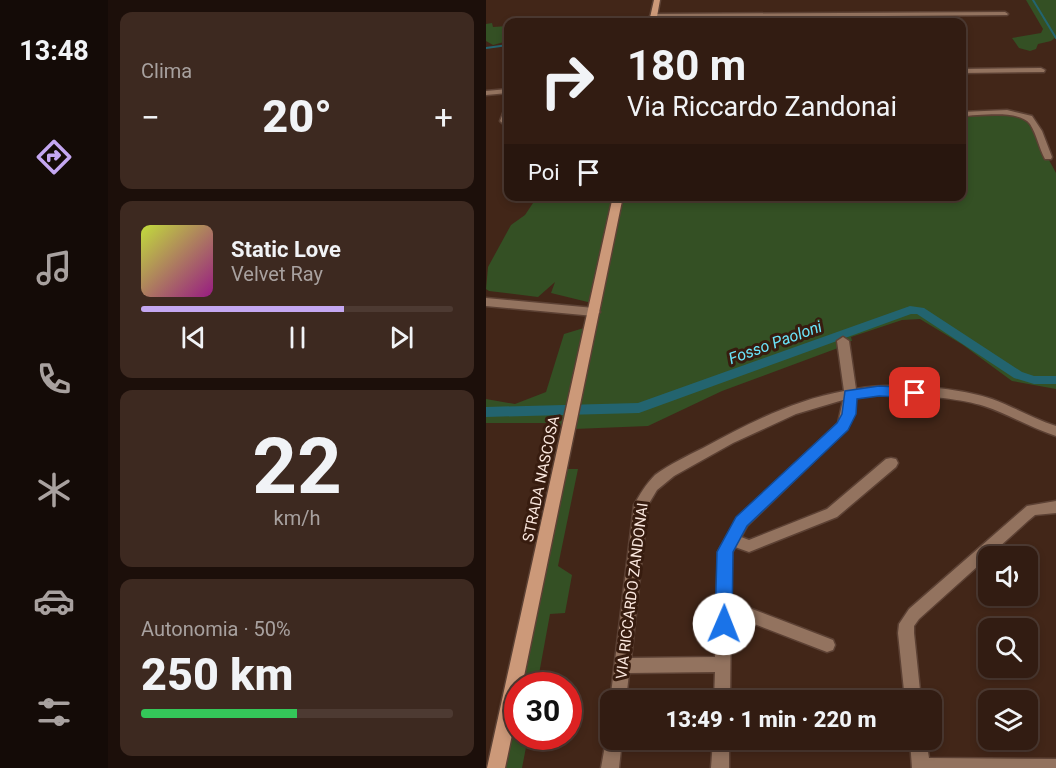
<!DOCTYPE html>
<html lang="it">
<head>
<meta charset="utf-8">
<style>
  :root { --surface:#321c12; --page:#3d2920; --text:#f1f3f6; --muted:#a8a19f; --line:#4d3a32; --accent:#c4a7f1 }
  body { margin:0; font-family:Roboto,sans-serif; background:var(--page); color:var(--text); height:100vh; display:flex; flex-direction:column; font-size:22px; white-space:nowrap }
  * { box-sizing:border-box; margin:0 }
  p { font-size:20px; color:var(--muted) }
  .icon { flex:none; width:33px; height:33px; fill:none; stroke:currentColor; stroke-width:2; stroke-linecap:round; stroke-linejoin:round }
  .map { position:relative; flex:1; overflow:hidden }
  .sheet { display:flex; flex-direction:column; gap:12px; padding:12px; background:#1c0f0a; width:378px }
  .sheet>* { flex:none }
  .guide { position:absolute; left:18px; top:18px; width:462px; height:183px; border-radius:12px; box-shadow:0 3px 9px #0003,0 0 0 2px var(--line); background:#321c12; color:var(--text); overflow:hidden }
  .fabs { position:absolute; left:492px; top:546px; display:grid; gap:12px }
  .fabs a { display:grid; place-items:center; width:60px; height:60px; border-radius:12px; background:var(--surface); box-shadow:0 3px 9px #0003,0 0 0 2px var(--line); font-size:30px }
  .speed { position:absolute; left:18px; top:672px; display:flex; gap:12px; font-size:30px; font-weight:700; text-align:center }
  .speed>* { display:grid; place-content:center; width:78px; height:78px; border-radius:50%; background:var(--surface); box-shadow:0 3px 9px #0003,0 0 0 2px var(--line); line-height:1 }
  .speed .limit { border:9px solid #d22; background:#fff; color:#111 }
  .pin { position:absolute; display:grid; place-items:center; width:51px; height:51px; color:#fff; margin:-26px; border-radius:12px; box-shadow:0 3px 9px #0006 }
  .me { position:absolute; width:66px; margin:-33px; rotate:1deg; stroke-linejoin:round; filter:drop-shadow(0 0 4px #0008) }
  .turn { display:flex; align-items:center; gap:21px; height:126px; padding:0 24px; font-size:27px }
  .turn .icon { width:78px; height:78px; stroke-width:2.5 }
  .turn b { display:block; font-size:42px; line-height:51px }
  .then { display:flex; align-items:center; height:57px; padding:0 24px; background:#0003; gap:12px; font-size:22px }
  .big { font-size:45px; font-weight:800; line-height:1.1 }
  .sheet .card { flex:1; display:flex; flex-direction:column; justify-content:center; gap:9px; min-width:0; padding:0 21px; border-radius:12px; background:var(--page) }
  .sheet .dial { align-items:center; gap:0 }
  .dial b { font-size:78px; line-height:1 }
  .song { display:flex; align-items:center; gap:18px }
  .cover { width:72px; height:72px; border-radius:9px; background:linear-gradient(135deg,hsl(70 70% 55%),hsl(310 70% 35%)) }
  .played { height:6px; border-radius:3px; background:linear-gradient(90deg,var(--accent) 65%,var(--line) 65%) }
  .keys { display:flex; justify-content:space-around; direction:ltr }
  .heat { display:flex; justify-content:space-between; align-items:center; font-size:33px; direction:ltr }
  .charge { height:9px; border-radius:4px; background:linear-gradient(90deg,#34c759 50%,var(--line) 0) }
  .trip { position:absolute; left:114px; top:690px; width:342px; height:60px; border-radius:12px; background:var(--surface); box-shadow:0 3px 9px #0003,0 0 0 2px var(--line); font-weight:800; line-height:60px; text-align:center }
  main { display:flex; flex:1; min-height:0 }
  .dock { display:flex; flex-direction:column; width:108px; justify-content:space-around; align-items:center; background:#140b07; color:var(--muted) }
  .dock .icon { width:42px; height:42px }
  .dock .current { color:var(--accent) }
  .dock b { font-size:27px; color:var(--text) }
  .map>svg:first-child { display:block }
  .green { fill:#345024 }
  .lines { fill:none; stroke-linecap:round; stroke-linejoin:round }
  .stream { stroke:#23646f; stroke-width:2 }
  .canal { fill:#23646f; fill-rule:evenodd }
  .street-casing { stroke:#5c4134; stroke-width:3 }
  .secondary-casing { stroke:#5c4134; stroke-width:3 }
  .street { fill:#93735f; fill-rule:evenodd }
  .secondary { fill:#cc9979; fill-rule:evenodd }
  .route { fill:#1a73e8; stroke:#114b97; stroke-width:1.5 }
  .labels { text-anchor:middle; stroke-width:6; stroke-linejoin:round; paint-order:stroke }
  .street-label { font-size:15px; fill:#fce9e0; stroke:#371c0f }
  .water-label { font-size:16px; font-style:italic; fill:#6be5fa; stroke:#371c0f }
</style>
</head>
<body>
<main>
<nav class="dock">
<b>13:48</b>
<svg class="icon current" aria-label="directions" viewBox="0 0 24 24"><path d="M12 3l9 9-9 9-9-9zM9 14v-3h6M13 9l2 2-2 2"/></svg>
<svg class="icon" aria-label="music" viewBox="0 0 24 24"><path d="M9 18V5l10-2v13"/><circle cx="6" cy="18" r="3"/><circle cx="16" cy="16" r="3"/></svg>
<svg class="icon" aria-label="phone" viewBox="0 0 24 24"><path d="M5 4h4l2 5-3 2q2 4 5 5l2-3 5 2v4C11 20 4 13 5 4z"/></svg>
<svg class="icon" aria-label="climate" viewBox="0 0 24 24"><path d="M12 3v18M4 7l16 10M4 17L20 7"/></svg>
<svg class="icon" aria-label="car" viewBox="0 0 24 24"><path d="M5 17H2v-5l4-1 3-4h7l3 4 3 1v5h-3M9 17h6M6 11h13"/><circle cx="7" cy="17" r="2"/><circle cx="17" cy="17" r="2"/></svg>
<svg class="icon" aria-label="filters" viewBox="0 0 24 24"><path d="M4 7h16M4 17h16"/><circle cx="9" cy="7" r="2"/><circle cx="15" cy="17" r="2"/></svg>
</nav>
<section class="sheet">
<div class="card"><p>Clima</p>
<div class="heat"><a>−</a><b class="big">20°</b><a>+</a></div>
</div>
<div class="card">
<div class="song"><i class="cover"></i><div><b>Static Love</b><p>Velvet Ray</p></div></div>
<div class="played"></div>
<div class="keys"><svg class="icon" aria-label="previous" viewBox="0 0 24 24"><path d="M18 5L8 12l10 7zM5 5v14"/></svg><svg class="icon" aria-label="pause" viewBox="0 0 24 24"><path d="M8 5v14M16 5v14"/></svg><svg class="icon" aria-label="next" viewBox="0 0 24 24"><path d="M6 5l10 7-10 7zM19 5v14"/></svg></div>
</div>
<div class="card dial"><b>22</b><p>km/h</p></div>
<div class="card"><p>Autonomia · 50%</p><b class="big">250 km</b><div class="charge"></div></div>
</section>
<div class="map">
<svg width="570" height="768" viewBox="0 0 570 768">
  <rect width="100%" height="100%" fill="#422618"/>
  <path class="green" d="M540,0H570V37L565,41L552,44L550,49L544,51L533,48L526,38L555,33L557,29Z
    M6,23L7,27L22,26V41L7,45L0,41V24Z
    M476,116H532L542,121L570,173V389L526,381L477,345L434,319L416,320L365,337L366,341L352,342V348L236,391L162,426L88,429L61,423H0V399L29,404L60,392L78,334L111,324L114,305L65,293L69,282L52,297L3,291L0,289L2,267L25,225L39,215L51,197L476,196Z
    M77,469H92L72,566L86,575L79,613L64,614L51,685L32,686Z
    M31,687L32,736L42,737L36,768H15Z"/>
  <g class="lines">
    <path class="stream" d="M547,0L570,38
      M0,48L22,45"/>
    <path class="canal" d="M424,306L438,308L536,372L548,376H570V384H548L528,378L431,314H425L153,413L0,417V407L152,403Z"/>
    <defs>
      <path id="street" d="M519,12L522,14L521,15L167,18L164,16L167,14Z
        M555,68L559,70L558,72L476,73V69Z
        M22,89V93L0,95V91Z
        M19,108H22V128L14,121Z
        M521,110L546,116L556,131L566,157L565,159H559C553,148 551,135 544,124C533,109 492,116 476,116V112Z
        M0,298L108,308L114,312L108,316L0,306Z
        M357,337L363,341L370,389C407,382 471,387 506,399C528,407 548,419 570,426V436C545,428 522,414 498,406C468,396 400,392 370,398L367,416L361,429L261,526L255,537L263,540L341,509L400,459L405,458L410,459L412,463L410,467L351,517L263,552L249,547L246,553L245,601L347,640L349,645L347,650L341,652L245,615L244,700H228L229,672L143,673L140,700L124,702L148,505C154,494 160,484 169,475C184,464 201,456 217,448C261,424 308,400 358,391L351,341ZM357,400L352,423L251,518L234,548L232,552L229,657L145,658L162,505L171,490L188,476L247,443L310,414Z
        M570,501V513L549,515L543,520L433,619L428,626V633L435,700H419L412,633L413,624L423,609L541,506Z
        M124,733V740H136L133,768H115L120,740Z
        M227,740H243V768H225Z
        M424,740H440L443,758L570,759V768H426Z"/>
      <path id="secondary" d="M168,0H174L170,22H163Z
        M127,196H137L36,686H32V706L19,768H1Z"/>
    </defs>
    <use href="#street" class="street-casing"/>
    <use href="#secondary" class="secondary-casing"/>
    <use href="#street" class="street"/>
    <use href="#secondary" class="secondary"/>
  </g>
  <path class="route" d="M393,386L429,388L436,393L429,398L393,396L371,399L370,414L362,430L261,526L247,552L246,624L244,630L238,632L232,630L229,624L231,552L250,517L351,423L356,414L359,391Z"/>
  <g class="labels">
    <g class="street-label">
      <text transform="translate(55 479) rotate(-78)" y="5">STRADA NASCOSA</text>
      <text transform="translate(146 591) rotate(-83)" y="5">VIA RICCARDO ZANDONAI</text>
    </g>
    <g class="water-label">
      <text transform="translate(289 342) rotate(-20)" y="6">Fosso Paoloni</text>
    </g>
  </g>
</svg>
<div class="fabs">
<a><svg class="icon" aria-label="sound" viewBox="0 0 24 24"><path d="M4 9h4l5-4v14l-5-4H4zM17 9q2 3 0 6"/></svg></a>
<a><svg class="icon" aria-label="search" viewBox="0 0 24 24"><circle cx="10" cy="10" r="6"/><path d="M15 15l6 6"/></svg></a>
<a><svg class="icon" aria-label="layers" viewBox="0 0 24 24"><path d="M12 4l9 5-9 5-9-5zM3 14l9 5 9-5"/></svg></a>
</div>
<div class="speed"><div class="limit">30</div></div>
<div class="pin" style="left:429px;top:393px;background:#d93025"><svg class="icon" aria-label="arrive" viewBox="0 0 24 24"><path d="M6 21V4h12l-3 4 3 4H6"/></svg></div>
<svg class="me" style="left:238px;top:624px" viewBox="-20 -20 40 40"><circle r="19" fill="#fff"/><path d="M0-13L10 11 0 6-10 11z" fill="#1a73e8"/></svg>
<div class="trip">13:49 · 1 min · 220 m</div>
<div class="guide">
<div class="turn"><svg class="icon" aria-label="right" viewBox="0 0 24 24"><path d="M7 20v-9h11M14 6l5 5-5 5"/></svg><div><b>180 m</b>Via Riccardo Zandonai</div></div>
<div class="then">Poi<svg class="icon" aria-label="arrive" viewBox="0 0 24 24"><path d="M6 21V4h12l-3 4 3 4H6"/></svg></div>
</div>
</div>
</main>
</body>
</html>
